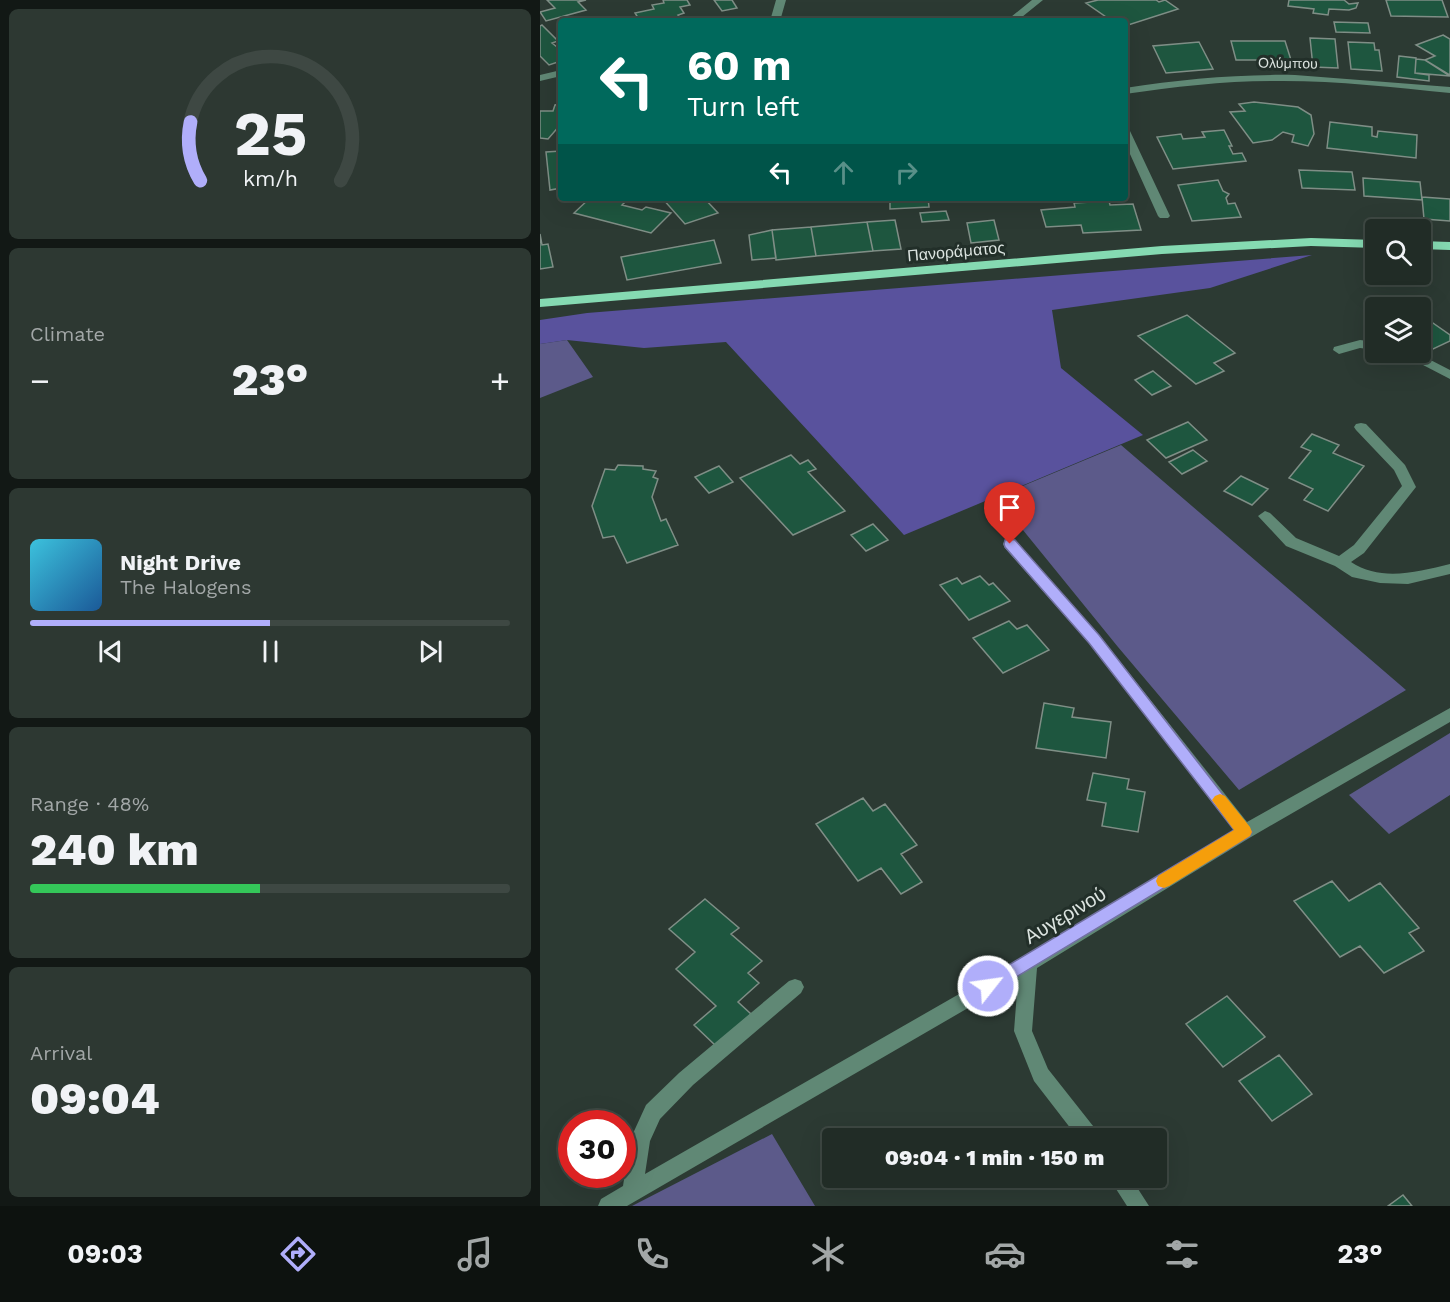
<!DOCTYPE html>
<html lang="en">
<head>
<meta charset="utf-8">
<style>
  :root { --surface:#212c26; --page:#2d3832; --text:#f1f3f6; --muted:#a2a7a7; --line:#3e4843; --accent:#b0aefa }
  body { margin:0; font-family:"Work Sans",sans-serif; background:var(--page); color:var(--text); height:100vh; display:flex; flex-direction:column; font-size:22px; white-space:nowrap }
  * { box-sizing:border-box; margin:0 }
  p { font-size:20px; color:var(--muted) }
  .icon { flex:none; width:33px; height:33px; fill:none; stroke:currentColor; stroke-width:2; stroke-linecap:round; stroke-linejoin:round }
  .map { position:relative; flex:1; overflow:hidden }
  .sheet { display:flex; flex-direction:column; gap:9px; padding:9px; background:#121815; width:540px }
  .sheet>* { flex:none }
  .banner { position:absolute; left:18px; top:18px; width:570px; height:183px; border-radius:6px; box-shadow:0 6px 24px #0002,0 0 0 2px var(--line); background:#00695c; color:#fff; overflow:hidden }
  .controls { position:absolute; left:825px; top:219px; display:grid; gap:12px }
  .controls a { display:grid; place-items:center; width:66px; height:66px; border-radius:6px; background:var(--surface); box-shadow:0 6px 24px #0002,0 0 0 2px var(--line); font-size:30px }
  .speed { position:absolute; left:18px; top:1110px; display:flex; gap:12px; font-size:30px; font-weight:700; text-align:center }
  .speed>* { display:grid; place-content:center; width:78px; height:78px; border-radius:50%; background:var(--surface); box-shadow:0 6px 24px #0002,0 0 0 2px var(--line); line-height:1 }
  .speed .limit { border:9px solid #d22; background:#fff; color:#111 }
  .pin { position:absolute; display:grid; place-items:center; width:51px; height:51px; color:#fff; margin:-62px -26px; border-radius:50% 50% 50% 0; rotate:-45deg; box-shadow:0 0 6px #0007 }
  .pin .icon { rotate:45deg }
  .me { position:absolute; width:66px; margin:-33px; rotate:60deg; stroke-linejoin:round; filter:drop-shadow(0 0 4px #0008) }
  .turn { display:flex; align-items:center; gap:21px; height:126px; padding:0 30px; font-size:27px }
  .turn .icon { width:78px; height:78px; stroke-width:2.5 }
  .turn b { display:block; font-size:42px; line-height:51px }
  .lanes { display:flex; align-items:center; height:57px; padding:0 30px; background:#0003; justify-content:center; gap:30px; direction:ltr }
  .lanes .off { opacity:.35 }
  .big { font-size:45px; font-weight:800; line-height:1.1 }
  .sheet .widget { flex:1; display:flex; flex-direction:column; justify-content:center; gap:9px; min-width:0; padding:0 21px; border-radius:9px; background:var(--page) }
  .sheet .dial { align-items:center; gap:0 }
  .dial svg { height:156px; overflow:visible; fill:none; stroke:var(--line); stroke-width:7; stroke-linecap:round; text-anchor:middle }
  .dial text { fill:var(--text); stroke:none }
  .song { display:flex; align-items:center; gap:18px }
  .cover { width:72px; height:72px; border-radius:9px; background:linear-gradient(135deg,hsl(190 70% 55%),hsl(210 70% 35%)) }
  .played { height:6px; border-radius:3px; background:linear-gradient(90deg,var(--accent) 50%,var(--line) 50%) }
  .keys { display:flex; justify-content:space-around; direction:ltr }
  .heat { display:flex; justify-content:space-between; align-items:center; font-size:33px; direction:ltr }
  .charge { height:9px; border-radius:4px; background:linear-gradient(90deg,#34c759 48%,var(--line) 0) }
  .trip { position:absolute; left:282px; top:1128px; width:345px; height:60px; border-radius:6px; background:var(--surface); box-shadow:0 6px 24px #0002,0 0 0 2px var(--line); font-weight:800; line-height:60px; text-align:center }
  .tab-bar { display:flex; height:96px; justify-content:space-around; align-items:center; background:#0d120f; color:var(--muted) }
  .tab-bar .icon { width:42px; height:42px }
  .tab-bar .on { color:var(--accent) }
  .tab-bar b { font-size:27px; color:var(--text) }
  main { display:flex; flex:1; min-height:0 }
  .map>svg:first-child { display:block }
  .green { fill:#5c5a8a }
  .forest { fill:#59529d }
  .building { fill:#1e563f; stroke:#7f8e86; stroke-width:1.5 }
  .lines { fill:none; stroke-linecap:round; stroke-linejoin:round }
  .minor { fill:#608875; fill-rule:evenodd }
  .major { fill:#85dab2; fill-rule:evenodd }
  .route { fill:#b0aefa; stroke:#7271a2; stroke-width:1.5 }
  .slow { fill:#f59e0b }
  .labels { text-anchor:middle; stroke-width:6; stroke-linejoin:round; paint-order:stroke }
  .far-street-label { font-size:14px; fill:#dce4e0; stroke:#222f29 }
  .street-label { font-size:16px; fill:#dce4e0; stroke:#222f29 }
  .near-street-label { font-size:20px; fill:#dce4e0; stroke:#222f29 }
</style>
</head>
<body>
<main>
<section class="sheet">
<div class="widget dial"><svg viewBox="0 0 100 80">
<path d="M14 69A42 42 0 1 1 86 69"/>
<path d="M14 69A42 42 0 0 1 9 39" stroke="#b0aefa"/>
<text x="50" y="56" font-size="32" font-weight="700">25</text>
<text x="50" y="72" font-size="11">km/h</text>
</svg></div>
<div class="widget"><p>Climate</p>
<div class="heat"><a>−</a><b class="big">23°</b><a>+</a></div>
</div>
<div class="widget">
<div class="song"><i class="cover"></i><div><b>Night Drive</b><p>The Halogens</p></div></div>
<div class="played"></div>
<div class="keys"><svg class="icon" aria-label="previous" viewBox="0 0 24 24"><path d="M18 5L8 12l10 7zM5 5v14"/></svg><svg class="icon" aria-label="pause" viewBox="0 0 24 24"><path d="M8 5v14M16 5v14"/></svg><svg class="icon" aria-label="next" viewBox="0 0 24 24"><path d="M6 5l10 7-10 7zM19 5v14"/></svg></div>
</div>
<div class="widget"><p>Range · 48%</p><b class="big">240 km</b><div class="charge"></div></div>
<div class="widget"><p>Arrival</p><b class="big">09:04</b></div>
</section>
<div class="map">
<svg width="910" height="1206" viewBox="0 0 910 1206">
  <rect width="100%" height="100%" fill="#2c3a33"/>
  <path class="green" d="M27,340L53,377L0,398V344Z
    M581,445L866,690L699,790L578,647L456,497Z
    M910,733V795L849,834L809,795Z
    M232,1134L275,1206H92Z"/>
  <path class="forest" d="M772,255L670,288L512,310L521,368L603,435L364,535L186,342L104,348L27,340L0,344V320L47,313Z"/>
  <path class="building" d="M7,0H46L38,2L46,10L6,21L0,12L15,8Z
    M123,0H147L150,5L140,7L144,13L138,15L142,20L100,21L95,13L114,9L112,5L124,3Z
    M174,0H192L197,8L182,11Z
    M558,0H616L619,2L625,0L638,9L585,26V21H572L546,3Z
    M749,0H804L809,4L818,3L816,8L809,10L789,9L788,15L773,13L774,9L748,6Z
    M846,0H902L908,17L851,16Z
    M794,22L828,23L830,33L796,32Z
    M2,25L18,41L12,43L17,47L21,46V61L9,65L0,56V26Z
    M903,35L910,39V75L885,60L895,56L876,45Z
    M770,38L795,39L798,68L773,67Z
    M691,41H745L751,60H696Z
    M659,42L673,69L626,73L613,46Z
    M808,42L834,43L835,50H839L842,71L811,69Z
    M859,56L876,58L875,73L889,75V81L857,77Z
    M876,59L885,60L910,76L875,73Z
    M714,102L758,107L771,115L774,134L768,146L752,142L754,135L743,132L732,140L713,143L690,112L705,111L699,104Z
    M21,104V124L8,139L0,138V111H13L15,105Z
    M790,122L832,127V136L837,137L838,131L877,135L876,158L787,148Z
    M684,130L692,146H689L693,154L702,153L706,161L633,169L617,137L641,134L643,139L665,137L662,132Z
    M21,151V188L10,190L6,152Z
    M759,170L812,172L815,190L762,188Z
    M823,178L880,182L882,200L824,196Z
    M678,180L683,191L689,194L686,198L688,204L695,203L701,217L652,221L638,185Z
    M882,197L910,199V221L884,219Z
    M50,198H71L85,202L82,205L102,210L106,207L131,213L111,233L34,213Z
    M122,198H164L178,213L145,224Z
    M338,198H388L389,207L350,209V201Z
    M569,201L570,205L593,204L601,230L543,233L541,225L506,227L501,210L535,207L534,203Z
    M406,211L409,220L382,222L380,213Z
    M355,220L361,249L333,251L327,222Z
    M454,220L459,240L431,243L427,223Z
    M327,222L333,251L276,256L271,227Z
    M271,227L276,256L236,260L232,230Z
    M232,230L236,258L212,260L209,235Z
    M0,234L2,245L8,244L13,267L0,269Z
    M174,240L181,263L87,280L81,257Z
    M880,314L910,335V341L891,350L880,342Z
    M647,315L695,353L674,363L684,371L656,384L598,336Z
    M613,371L631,386L612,395L595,380Z
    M648,422L667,440L626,458L607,440Z
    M772,434L799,445L793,453L824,466L788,511L764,500L773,489L749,478L771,451L761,447Z
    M653,450L667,461L642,474L629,462Z
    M251,455L260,464L268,460L276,469L268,472L305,511L253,535L200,478Z
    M78,465L103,466V469L116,471L113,477L118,479L112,497L121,521L126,519L138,545L87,563L74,536L63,538L52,506L65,469L75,470Z
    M179,466L193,482L169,493L155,477Z
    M701,476L728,489L712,505L684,491Z
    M333,524L348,540L326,551L311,535Z
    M440,576L449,585L453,583L470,601L429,620L400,585L417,578L422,584Z
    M469,621L477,629L487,625L509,650L463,673L433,638Z
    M504,703L534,708L532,717L571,722L566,758L496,748Z
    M553,773L589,779L587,789L605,792L598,832L562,826L566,803L547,800Z
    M323,798L333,811L345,804L377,845L361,854L382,882L361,894L341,868L318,881L276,824Z
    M792,881L809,901L840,883L879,928L869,933L884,951L844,973L820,946L800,957L754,901Z
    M165,899L199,928L191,934L222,961L208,973L219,983L198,1002L211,1014L176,1046L154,1025L176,1006L136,969L155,952L129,929Z
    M687,996L725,1037L683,1067L646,1024Z
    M739,1055L772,1094L732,1121L699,1081Z
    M863,1195L872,1206H848Z"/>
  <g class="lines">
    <path class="minor" d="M236,0H246L240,21H230Z
      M492,0H503L477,21H466Z
      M21,70V76L0,81V75Z
      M755,75L910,87V93C851,87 791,80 731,81C682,81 634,87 585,94V88C642,79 698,74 755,75Z
      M585,128L590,131L630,216L628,218H620L618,216L585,143Z
      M820,340L836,342V350L820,348L799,354L793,350L794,347Z
      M858,352H875L910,370V379Z
      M821,423L826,424L865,465L876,487L824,553L811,562C841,582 877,572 910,564V574L868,584L840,583L812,577L795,566L746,546L718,516L725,511L730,513L756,538L799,556L814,545L862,486L854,470L816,430L814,427L816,424Z
      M470,539L475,540L559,635L707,822L910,708V722L711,837L497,968L492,1031L508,1069L557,1131L560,1138H538L494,1081L474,1031L478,979L87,1206H58L61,1199L83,1186L90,1140L106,1105L139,1073L249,981L255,979L261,981L264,987L261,993L153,1085L120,1119L110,1141L105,1174L482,958L694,830L549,643L465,548L463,544L465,540Z
      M569,1178H591L609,1206H587Z"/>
    <path class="major" d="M771,238L836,240V248L771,246L622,254L0,307V299L622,246Z
      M880,241L910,242V250L880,249Z"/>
  </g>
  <path class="route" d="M470,539L475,540L559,635L712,832L710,836L448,994L442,992L440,986L442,981L694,830L549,643L465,547L464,544L465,540Z"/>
  <path class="slow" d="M680,794L685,796L710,827L712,832L710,836L629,886L624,888L618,886L616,881L618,876L694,830L672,800L675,796Z"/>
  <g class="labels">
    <g class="far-street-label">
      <text transform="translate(748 63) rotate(1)" y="5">Ολύμπου</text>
    </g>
    <g class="street-label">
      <text transform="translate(416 251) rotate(-5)" y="6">Πανοράματος</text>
    </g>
    <g class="near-street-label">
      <text transform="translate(525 915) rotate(-31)" y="7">Αυγερινού</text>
    </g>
  </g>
</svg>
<div class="controls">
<a><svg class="icon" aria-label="search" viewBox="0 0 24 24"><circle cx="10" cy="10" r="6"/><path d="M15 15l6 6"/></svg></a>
<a><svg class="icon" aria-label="layers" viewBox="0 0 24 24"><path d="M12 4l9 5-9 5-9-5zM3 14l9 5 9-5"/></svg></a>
</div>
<div class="speed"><div class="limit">30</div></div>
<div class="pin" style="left:470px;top:544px;background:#d93025"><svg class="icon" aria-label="arrive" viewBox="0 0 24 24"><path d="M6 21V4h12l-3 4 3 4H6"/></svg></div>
<svg class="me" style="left:448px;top:986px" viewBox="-20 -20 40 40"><circle r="17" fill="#b0aefa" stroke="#fff" stroke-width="3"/><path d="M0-11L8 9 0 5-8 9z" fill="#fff"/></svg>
<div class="trip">09:04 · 1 min · 150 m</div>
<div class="banner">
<div class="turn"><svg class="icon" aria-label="left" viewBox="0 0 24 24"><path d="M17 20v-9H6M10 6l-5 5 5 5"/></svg><div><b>60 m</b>Turn left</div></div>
<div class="lanes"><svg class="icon" aria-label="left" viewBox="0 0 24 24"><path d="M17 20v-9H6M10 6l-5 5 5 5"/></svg><svg class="icon off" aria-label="ahead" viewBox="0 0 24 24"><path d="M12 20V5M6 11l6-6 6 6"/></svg><svg class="icon off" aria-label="right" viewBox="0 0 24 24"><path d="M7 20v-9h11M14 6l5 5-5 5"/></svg></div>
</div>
</div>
</main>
<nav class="tab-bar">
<b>09:03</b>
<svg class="icon on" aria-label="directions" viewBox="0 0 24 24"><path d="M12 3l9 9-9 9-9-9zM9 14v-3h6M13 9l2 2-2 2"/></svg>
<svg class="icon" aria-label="music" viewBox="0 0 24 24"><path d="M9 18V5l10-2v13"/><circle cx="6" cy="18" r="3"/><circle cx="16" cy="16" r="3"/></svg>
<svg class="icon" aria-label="phone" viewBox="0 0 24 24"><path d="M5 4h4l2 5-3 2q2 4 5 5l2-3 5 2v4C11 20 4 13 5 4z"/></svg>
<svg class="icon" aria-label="climate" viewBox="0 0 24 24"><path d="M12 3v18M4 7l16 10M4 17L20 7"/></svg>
<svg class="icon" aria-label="car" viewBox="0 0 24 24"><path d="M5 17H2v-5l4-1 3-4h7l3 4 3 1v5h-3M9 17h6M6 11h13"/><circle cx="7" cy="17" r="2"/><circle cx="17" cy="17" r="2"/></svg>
<svg class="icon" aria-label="filters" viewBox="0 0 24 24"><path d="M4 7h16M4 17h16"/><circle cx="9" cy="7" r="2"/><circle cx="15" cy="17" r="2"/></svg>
<b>23°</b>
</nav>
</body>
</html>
